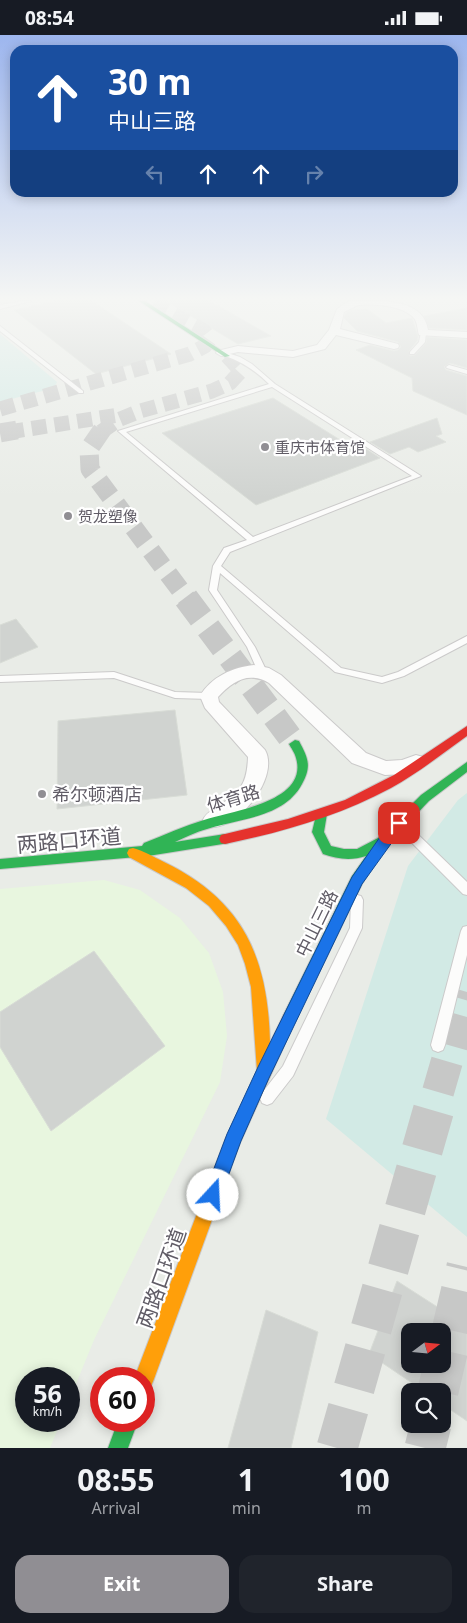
<!DOCTYPE html>
<html lang="en">
<head>
<meta charset="utf-8">
<style>
	body { margin:0; font-family:"Noto Sans","Noto Sans SC",sans-serif; background:#20242c; color:#f1f3f6; height:100vh; display:flex; flex-direction:column; font-size:19px; white-space:nowrap }
	* { box-sizing:border-box; margin:0 }
	p { font-size:16px; color:#9ea1a6 }
	.icon { flex:none; width:28px; height:28px; fill:none; stroke:currentColor; stroke-width:2; stroke-linecap:round; stroke-linejoin:round }
	.map { position:relative; height:1413px; overflow:hidden }
	.sheet { display:flex; flex-direction:column; background:#171b24; flex:1 }
	.sheet>* { flex:none }
	.hud { position:absolute; left:10px; top:10px; width:448px; height:152px; border-radius:15px; box-shadow:0 2px 12px #0003; background:#1a4fa0; color:#fff; overflow:hidden }
	.needle { width:32px; rotate:74deg }
	.fabs { position:absolute; left:401px; top:1288px; display:grid; gap:10px }
	.fabs a { display:grid; place-items:center; width:50px; height:50px; border-radius:10px; background:#171b24; box-shadow:0 2px 12px #0003; font-size:25px }
	.speed { position:absolute; left:15px; top:1332px; display:flex; gap:10px; font-size:25px; font-weight:700; text-align:center }
	.speed>* { display:grid; place-content:center; width:65px; height:65px; border-radius:50%; background:#171b24; box-shadow:0 2px 12px #0003; line-height:1 }
	.speed small { font-size:12px; font-weight:400 }
	.speed .limit { border:8px solid #d22; background:#fff; color:#111 }
	.pin { position:absolute; display:grid; place-items:center; width:42px; height:42px; color:#fff; margin:-21px; border-radius:10px; box-shadow:0 2px 8px #0006 }
	.me { position:absolute; width:55px; margin:-28px; rotate:20deg; stroke-linejoin:round; filter:drop-shadow(0 0 4px #0008) }
	.turn { display:flex; align-items:center; gap:18px; height:105px; padding:0 15px; font-size:22px }
	.turn .icon { width:65px; height:65px; stroke-width:2.5 }
	.turn b { display:block; font-size:35px; line-height:42px }
	.lanes { display:flex; align-items:center; height:48px; padding:0 15px; background:#0003; justify-content:center; gap:25px; direction:ltr }
	.lanes .off { opacity:.35 }
	.eta { display:flex; justify-content:space-evenly; align-items:center; height:85px; text-align:center }
	.eta b { font-size:30px; font-weight:700; line-height:35px }
	.cta { display:flex; gap:10px; margin-top:auto; padding:10px 15px }
	.cta a { flex:1; height:58px; border-radius:15px; background:#908e93; color:#fff; font-size:20px; font-weight:700; line-height:58px; text-align:center }
	.cta a+a { background:#20242c; color:#f1f3f6 }
	.status { display:flex; justify-content:space-between; align-items:center; height:35px; padding:0 25px; background:#171b24; direction:ltr }
	.status svg { height:14px; fill:currentColor }
	.map>svg:first-child { display:block }
	.commercial { fill:#e8f6df }
	.green { fill:#d2eae5 }
	.building { fill:#d0d3d0; stroke:#d8dcd6; fill-rule:evenodd }
	.lines { fill:none; stroke-linecap:round; stroke-linejoin:round }
	.secondary-tunnel-far4 { stroke:#c7c8c7; stroke-width:15; stroke-dasharray:15 8; stroke-linecap:butt }
	.secondary-tunnel-far3 { stroke:#c7c8c7; stroke-width:19; stroke-dasharray:19 10; stroke-linecap:butt }
	.secondary-tunnel-far2 { stroke:#c7c8c7; stroke-width:25; stroke-dasharray:25 12; stroke-linecap:butt }
	.secondary-tunnel-far1 { stroke:#c7c8c7; stroke-width:32; stroke-dasharray:32 16; stroke-linecap:butt }
	.secondary-tunnel { stroke:#c7c8c7; stroke-width:41; stroke-dasharray:41 21; stroke-linecap:butt }
	.lane-casing { stroke:#cbcaca; stroke-width:2 }
	.street-casing { stroke:#cbcaca; stroke-width:2 }
	.fast-casing { stroke:#c9c9ca; stroke-width:2 }
	.slow-casing { stroke:#c9c9ca; stroke-width:2 }
	.jam-casing { stroke:#c9c9ca; stroke-width:2 }
	.lane { fill:#fcfcfb; fill-rule:evenodd }
	.street { fill:#fcfcfb; fill-rule:evenodd }
	.fast { fill:#30b455; fill-rule:evenodd }
	.slow { fill:#ff9f0a; fill-rule:evenodd }
	.jam { fill:#e5322d; fill-rule:evenodd }
	.route { fill:#1a73e8; stroke:#114b97 }
	.poi-dot { fill:#908e93; stroke:#fff; stroke-width:2 }
	.labels { text-anchor:middle; dominant-baseline:central; stroke-width:4.5; stroke-linejoin:round; paint-order:stroke }
	.far-poi-label { font-size:15px; fill:#605c66; stroke:#fff; text-anchor:start }
	.poi-label { font-size:18px; fill:#605c66; stroke:#fff; text-anchor:start }
	.street-label { font-size:18px; fill:#605c66; stroke:#fff }
	.near-street-label { font-size:21px; fill:#605c66; stroke:#fff }
</style>
</head>
<body>
<div class="status"><b>08:54</b><svg viewBox="0 0 49 12"><path d="M0 12V9h3v3zM5 12V6h3v6zM10 12V3h3v9zM15 12V0h3v12zM26 1h20v11H26zM47 4h2v5h-2z"/></svg></div>
<div class="map">
<svg width="467" height="1413" viewBox="0 0 467 1413">
	<rect width="100%" height="100%" fill="#e9ece7"/>
	<path class="commercial" d="M104,845l36,10 40,28 29,35 14,39 4,44 -7,46 -126,258 -25,61v-22h-43v42h35l-11,27h-50v-559z"/>
	<path class="green" d="M0,299l57,48 -3,6 -54,14z
		M467,758v444l-141,-118 82,-253 50,-66z"/>
	<path class="building" d="M55,266h37l79,53 -75,20 -82,-64z
		M166,266h44l61,35 -33,8z
		M467,273v22l-38,-2 -5,-12z
		M367,274l19,14 26,-5 6,19 -1,4 -8,10 1,5 5,-1 11,-12 1,-6 40,3v28l-17,-5 -6,4 2,3 21,6v39l-54,-24 -1,-13 -56,-28 14,-5 24,6 4,-1 3,-3 -3,-5 -41,-11 -13,-13 2,-5 5,-3z
		M273,363l80,50 7,-3 20,13 -124,47 -94,-72z
		M437,383l5,16 -6,2 10,6 -28,10 -9,-5 -19,7 -20,-12z
		M16,584l22,28 -38,16v-38z
		M175,675l12,85 -130,14 1,-88z
		M94,916l71,95 -114,85 -51,-84v-35z
		M397,1246l70,45v95l-25,-17v-13h-18l-55,-37zM410,1296h32v33h-32z
		M266,1275l52,22 -27,116h-63z"/>
	<g class="lines">
		<path class="secondary-tunnel-far4" d="M0,374l190,-55 15,-8 5,-7 -6,-8 -54,-30
			M9,397l110,-17
			M101,397l17,-12 22,-9 72,-20 18,-8 11,-12 -14,-15"/>
		<path class="secondary-tunnel-far3" d="M102,395l-13,19 1,20 97,130
			M0,398l17,-3"/>
		<path class="secondary-tunnel-far2" d="M186,563l109,146"/>
		<path class="secondary-tunnel-far1" d="M438,1057l29,-100"/>
		<path class="secondary-tunnel" d="M438,1356l29,-124
			M337,1413l102,-357
			M425,1413l6,-24"/>
		<defs>
			<path id="lane" d="M23,266h8l-31,8v-4z
				M0,291l83,65v2h-4l-79,-62z
				M421,297l5,1 -1,9 -11,12h-4v-2l9,-10z
				M221,316l19,6 12,7 23,20 146,92 -191,76 -9,14 120,102 41,9 16,-5 69,-36v7l-63,33 -22,7 -47,-11 -115,-99 -3,17 38,57 12,25 -5,3 -3,-1 -12,-27 -38,-57 4,-24 11,-18 23,-8 -129,-109 151,-47c-15,-15 -30,-24 -50,-30l-1,-1zM272,352l140,89 -159,61 -127,-105z
				M449,330l18,5v4l-20,-6 -1,-1z
				M114,637l61,20 34,1 5,3 -5,3 -34,-1 -61,-20 -114,4v-6z
				M400,785l4,1 63,61v13l-4,-1 -67,-67 -1,-3 1,-3z
				M357,860l4,1 2,4 -1,28 -69,148 -21,27 -5,2 -5,-2 -2,-5 2,-5 21,-27 67,-138 1,-28 2,-4z
				M467,891v29l-22,90 -2,5 -5,2 -5,-2 -2,-5 30,-114 2,-4z"/>
			<path id="street" d="M349,266c26,0 74,-5 79,29l39,2v6l-48,-3c-2,-6 -1,-13 -6,-18 -12,-12 -39,-13 -54,-12 -5,1 -10,5 -15,7l-4,17 58,15 1,2 -1,2 -4,1 -58,-14 -11,14 -32,8 -55,-5 -17,4 -5,-3 1,-2 21,-5 55,5 24,-6 12,-15 8,-21z
				M254,630l15,3 12,7 85,78 20,8 16,-1 14,-5 7,2 3,5 -3,5 -19,7 -19,1 -33,-12 -83,-80c-21,-12 -36,-2 -51,14l1,5 46,48c16,29 -32,85 -59,76l-3,-6c3,-7 8,-9 14,-13 23,-15 30,-22 31,-50l-43,-49 -5,-12c11,-19 33,-29 54,-31z"/>
			<path id="fast" d="M139,266h6l85,55 -5,1z
				M295,705l4,1c9,17 13,25 3,43 -18,34 -62,34 -95,45 -11,3 -21,8 -32,13l50,-8 4,1 2,4 -2,4 -81,13 -148,13v-10l142,-13 2,-3c20,-8 40,-17 60,-23 27,-9 105,-18 92,-62 -1,-5 -5,-10 -7,-14z
				M467,727v10l-38,29 -42,44 -25,39 -68,140 -5,2 -5,-2 -2,-5 2,-5 68,-138 14,-20c-15,5 -29,3 -43,-2l-11,-22 5,-21 4,-2 4,2 2,3 -3,18 7,14 13,3h13l21,-11 43,-43z
				M118,1386h20l-10,27h-20z"/>
			<path id="slow" d="M133,813c11,3 21,9 31,14 80,39 104,96 106,181l14,-29 5,-2 5,2 2,5 -56,124 -86,236 -3,7 -7,3v-10h-10l91,-239 32,-69 -6,-84 -6,-23 -7,-19 -12,-19 -17,-20 -23,-18 -57,-31 -2,-4 2,-4z"/>
			<path id="jam" d="M467,691v10c-25,18 -49,37 -76,52 -52,28 -108,44 -166,56l-4,-1 -2,-4 2,-4 4,-1 63,-15 57,-19 49,-25z"/>
		</defs>
		<use href="#lane" class="lane-casing"/>
		<use href="#street" class="street-casing"/>
		<use href="#fast" class="fast-casing"/>
		<use href="#slow" class="slow-casing"/>
		<use href="#jam" class="jam-casing"/>
		<use href="#lane" class="lane"/>
		<use href="#street" class="street"/>
		<use href="#fast" class="fast"/>
		<use href="#slow" class="slow"/>
		<use href="#jam" class="jam"/>
	</g>
	<linearGradient id="sky" x2="0" y2="1"><stop stop-color="#9db6ee"/><stop offset="0.57" stop-color="#f5f6f4"/><stop offset="1" stop-color="#f5f6f4" stop-opacity="0"/></linearGradient>
	<rect width="467" height="463" fill="url(#sky)"/>
	<path class="route" d="M399,783l5,2 2,3 -44,61 -93,194 -28,63 -22,60 -6,2 -6,-2 -3,-6 23,-61 31,-67 94,-190 28,-40 15,-17z"/>
	<g class="poi-dot">
		<circle cx="265" cy="412" r="5"/>
		<circle cx="68" cy="481" r="5"/>
		<circle cx="42" cy="759" r="5"/>
	</g>
	<g class="labels">
		<g class="far-poi-label">
			<text x="275" y="412">重庆市体育馆</text>
			<text x="78" y="481">贺龙塑像</text>
		</g>
		<g class="poi-label">
			<text x="52" y="759">希尔顿酒店</text>
		</g>
		<g class="street-label">
			<text transform="translate(233 763) rotate(-17)">体育路</text>
			<text transform="translate(316 888) rotate(-64)">中山三路</text>
		</g>
		<g class="near-street-label">
			<text transform="translate(69 805) rotate(-5)">两路口环道</text>
			<text transform="translate(161 1243) rotate(-70)">两路口环道</text>
		</g>
	</g>
</svg>
<div class="fabs">
<a><svg class="needle" viewBox="-14 -14 28 28"><path d="M0-13l5 13h-10z" fill="#e53935"/><path d="M0 13l5-13h-10z" fill="#9ea1a6"/></svg></a>
<a><svg class="icon" aria-label="search" viewBox="0 0 24 24"><circle cx="10" cy="10" r="6"/><path d="M15 15l6 6"/></svg></a>
</div>
<div class="speed"><div>56<small>km/h</small></div><div class="limit">60</div></div>
<div class="pin" style="left:399px;top:788px;background:#d93025"><svg class="icon" aria-label="arrive" viewBox="0 0 24 24"><path d="M6 21V4h12l-3 4 3 4H6"/></svg></div>
<svg class="me" style="left:213px;top:1160px" viewBox="-20 -20 40 40"><circle r="19" fill="#fff"/><path d="M0-13L10 11 0 6-10 11z" fill="#1a73e8"/></svg>
<div class="hud">
<div class="turn"><svg class="icon" aria-label="ahead" viewBox="0 0 24 24"><path d="M12 20V5M6 11l6-6 6 6"/></svg><div><b>30 m</b>中山三路</div></div>
<div class="lanes"><svg class="icon off" aria-label="left" viewBox="0 0 24 24"><path d="M17 20v-9H6M10 6l-5 5 5 5"/></svg><svg class="icon" aria-label="ahead" viewBox="0 0 24 24"><path d="M12 20V5M6 11l6-6 6 6"/></svg><svg class="icon" aria-label="ahead" viewBox="0 0 24 24"><path d="M12 20V5M6 11l6-6 6 6"/></svg><svg class="icon off" aria-label="right" viewBox="0 0 24 24"><path d="M7 20v-9h11M14 6l5 5-5 5"/></svg></div>
</div>
</div>
<section class="sheet">
<div class="eta">
<div><b>08:55</b><p>Arrival</p></div>
<div><b>1</b><p>min</p></div>
<div><b>100</b><p>m</p></div>
</div>
<div class="cta"><a>Exit</a><a>Share</a></div>
</section>
</body>
</html>
